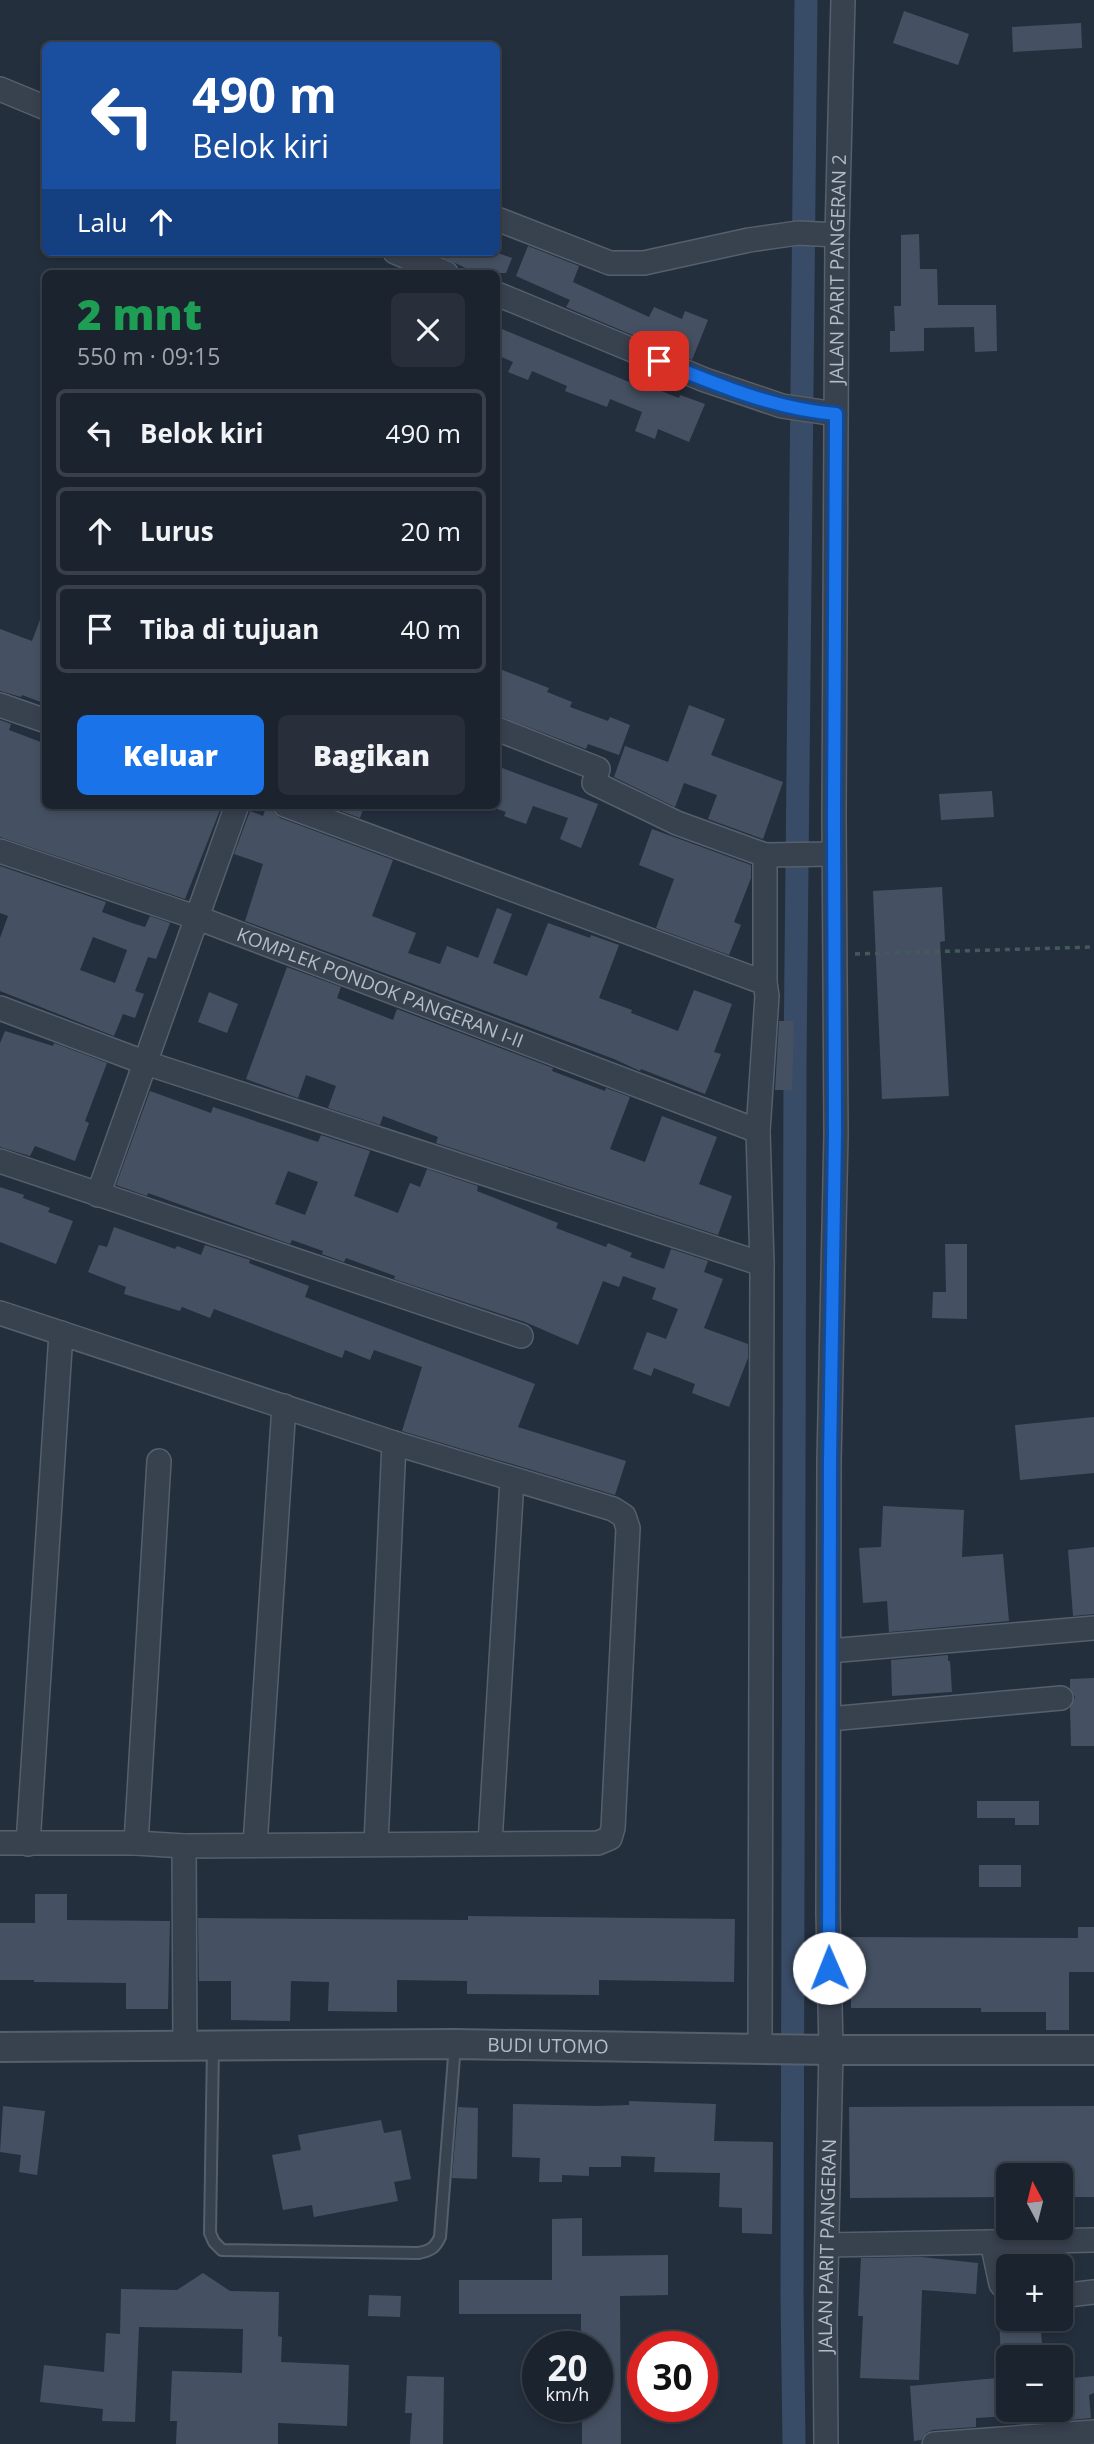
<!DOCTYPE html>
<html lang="id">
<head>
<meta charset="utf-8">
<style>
	body { margin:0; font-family:"Open Sans",sans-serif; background:#282f3a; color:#f1f3f6; height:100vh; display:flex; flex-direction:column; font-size:26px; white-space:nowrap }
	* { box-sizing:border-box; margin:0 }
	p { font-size:23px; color:#a0a4aa }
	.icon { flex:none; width:38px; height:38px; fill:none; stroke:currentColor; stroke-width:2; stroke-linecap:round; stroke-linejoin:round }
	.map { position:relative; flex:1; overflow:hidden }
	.side { position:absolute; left:42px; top:270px; width:458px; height:539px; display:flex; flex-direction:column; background:#1b232e; border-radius:10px; box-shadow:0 4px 10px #0003,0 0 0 2px #39404a }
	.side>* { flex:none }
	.top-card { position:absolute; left:42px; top:42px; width:458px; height:214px; border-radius:10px; box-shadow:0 4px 10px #0003,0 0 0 2px #39404a; background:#1a4fa0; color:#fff; overflow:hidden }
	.needle { width:46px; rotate:353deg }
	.tools { position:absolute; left:996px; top:2163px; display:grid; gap:14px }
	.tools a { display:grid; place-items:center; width:77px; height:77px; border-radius:10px; background:#1b232e; box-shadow:0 4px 10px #0003,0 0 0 2px #39404a; font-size:35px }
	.speed { position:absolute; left:522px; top:2331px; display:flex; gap:14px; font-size:35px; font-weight:700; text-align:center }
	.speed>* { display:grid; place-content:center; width:91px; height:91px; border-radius:50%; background:#1b232e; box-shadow:0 4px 10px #0003,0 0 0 2px #39404a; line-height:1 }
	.speed small { font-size:18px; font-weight:400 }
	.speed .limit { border:10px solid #d22; background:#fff; color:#111 }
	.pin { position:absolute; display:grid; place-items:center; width:60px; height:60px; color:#fff; margin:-30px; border-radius:14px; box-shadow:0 4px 10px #0006 }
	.me { position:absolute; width:77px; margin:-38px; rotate:359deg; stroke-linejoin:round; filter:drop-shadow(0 0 5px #0008) }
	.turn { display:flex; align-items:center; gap:24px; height:147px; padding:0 35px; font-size:32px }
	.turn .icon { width:91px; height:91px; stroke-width:2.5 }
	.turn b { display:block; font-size:49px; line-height:60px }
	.then { display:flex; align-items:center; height:66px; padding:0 35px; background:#0003; gap:14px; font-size:26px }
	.round { display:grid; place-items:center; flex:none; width:74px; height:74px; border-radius:10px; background:#282f3a }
	.headline { display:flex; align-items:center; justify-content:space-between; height:119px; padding:0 35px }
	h1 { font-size:42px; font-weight:800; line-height:52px; color:#1e9e55 }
	.cta { display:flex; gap:14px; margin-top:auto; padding:14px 35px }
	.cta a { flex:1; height:80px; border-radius:10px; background:#1a73e8; color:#fff; font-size:28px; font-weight:800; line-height:80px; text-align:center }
	.cta a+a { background:#282f3a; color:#f1f3f6 }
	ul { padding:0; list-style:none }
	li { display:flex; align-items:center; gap:21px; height:88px; margin:0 14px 10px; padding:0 21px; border:4px solid #39404a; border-radius:10px }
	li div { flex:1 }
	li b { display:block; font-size:26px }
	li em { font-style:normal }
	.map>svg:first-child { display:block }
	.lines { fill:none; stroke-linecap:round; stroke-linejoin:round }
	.canal { stroke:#394c67; stroke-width:23 }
	.building { fill:#455162; fill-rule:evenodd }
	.service-casing { stroke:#565f6c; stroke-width:14 }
	.minor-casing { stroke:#565f6c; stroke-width:26 }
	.tertiary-casing { stroke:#565f6c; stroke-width:32 }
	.path { stroke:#44595c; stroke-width:3.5; stroke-dasharray:5 5; stroke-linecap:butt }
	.service { stroke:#38414e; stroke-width:10 }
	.minor { stroke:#38414e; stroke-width:23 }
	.tertiary { stroke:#38414e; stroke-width:28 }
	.route-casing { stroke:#114b97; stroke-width:18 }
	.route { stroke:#1a73e8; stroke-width:12 }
	.labels { text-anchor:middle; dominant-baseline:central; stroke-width:5; stroke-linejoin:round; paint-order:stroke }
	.street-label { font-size:19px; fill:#b4bcc9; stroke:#1d2633 }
</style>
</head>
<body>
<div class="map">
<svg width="1094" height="2444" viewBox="0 0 1094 2444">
	<rect width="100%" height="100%" fill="#242f3e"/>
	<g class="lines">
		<path class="canal" d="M794,2444l-2,-149 3,-1234 11,-1061"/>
	</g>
	<path class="building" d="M904,11l65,23 -11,31 -65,-22z
		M1081,23l1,25 -69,4 -1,-25z
		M919,234l1,35h17l1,36h58l1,46 -22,1 -1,-25 -50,1v23l-34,1v-21h5l-1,-25h7v-71z
		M528,246l51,20 -6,16 76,35 5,-10 28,12 3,-8 23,9 -16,40 -126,-53 4,-7 -54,-24z
		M432,252h63l17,6 -6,15h-30z
		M497,327l132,55 2,-3 48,19 1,-3 25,9 -16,38 -31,-13 -3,10 -20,-8 7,-19 -32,-13 -3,8 -42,-16 2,-5 -35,-15 -4,9 -20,-8 5,-10 -16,-7z
		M44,609h2v95l-24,-9 -1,2 -21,-6v-62l32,12z
		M497,668l52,20 -2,4 25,10 -2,5 38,14 2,-4 20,8 -11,30 -31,-11 -2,5 -89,-34z
		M689,705l36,14 -14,36 72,27 -20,57 -55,-20 9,-24 -33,-12 -9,24 -61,-30 11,-31 43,16z
		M0,720l11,4 -2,6 37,14v61h176l-37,94 -185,-62z
		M497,766l101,38 -17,44 -21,-9 8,-21 -35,-12 -7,18 -22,-8 2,-4 -9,-3z
		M992,791l2,26 -53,3 -2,-26z
		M267,805h4l3,8 6,5 113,42 -21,56 44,17 -8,20 32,11 7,-18 31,12 19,-50 15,6 -19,49 34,13 21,-53 42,15 1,-3 28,10 -20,53 33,12 -1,3 47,18 16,-41 38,14 -18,48 7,2 -16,40 -64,-25 -1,2 -26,-12 -369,-138 18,-57 -29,-10 16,-43 13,5z
		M325,805h40l-5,13z
		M652,829l99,36v13l-17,44 7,3 -12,30 -73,-27 18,-49 -35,-14z
		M0,866l106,36 -4,10 30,11 13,4 5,-11 20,7 -14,36 -8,-2 -13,34 9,3 -9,24 -12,-4 -9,22 -114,-45v-53l8,-22 -8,-3zM93,937l34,13 -12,33 -35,-13z
		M942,887l3,54 -5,1 9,154 -67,3 -9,-208z
		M287,967l54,20 -4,11 56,22 4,-11 156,59 -1,3 53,20 1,-3 24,9 -20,52 35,13 17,-46 55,21 -18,47 33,12 -14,39 -282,-92 2,-6 -55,-21 -3,9 -52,-17 8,-22 -30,-11 -8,23 -52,-19z
		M209,992l29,12 -11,29 -29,-11z
		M779,1021h15l-2,69h-17z
		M5,1031l48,15 1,-3 53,20 -22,58 4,2 -14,38 -40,-15 -5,10 -30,-9v-104z
		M150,1091l61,22 2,-6 105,35 3,-7 49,16 -16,45 44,17 12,-30 10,4 7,-18 51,17 -1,5 81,32 -2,5 50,19 2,-4 24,10 -2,4 34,12 7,-20 37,12 -4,11 19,7 -19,49 44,16v14l-19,49 -37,-14 3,-9 -41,-16 -3,8 -18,-7 14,-37 19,7 12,-30 -26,-10 4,-11 -33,-12 -4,11 -16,-6 -25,64 -53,-23 -131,-43 1,-3 -49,-18 -2,4 -22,-8 1,-3 -31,-11 -2,4 -142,-51 -1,3 -31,-11zM288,1171l30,11 -13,33 -30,-11z
		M0,1187l24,8 -1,3 27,10 -2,4 25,9 -17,43 -56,-22z
		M114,1227l61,22 2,-3 24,9 4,-10 45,15 -1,3 60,23 -4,11 230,87 -17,43 108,34 -11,34 -213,-64 20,-64 -48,-17 -4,10 -25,-10 -3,8 -128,-49 -4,9 -28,-11 -2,4 -56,-17 2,-7 -38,-15 11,-27 8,2z
		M945,1244h22v75l-35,-1 1,-26h13z
		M1094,1417v56l-74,7 -5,-55z
		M883,1506l81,4 -2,47 41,-3 6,67 -120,11 -2,-31 -24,2 -4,-55 22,-1z
		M1094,1547v67l-21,2 -5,-66z
		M948,1655v6h2l2,31 -60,4 -1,-36z
		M1094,1678v68h-23l-1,-38 5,-11 -5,-9v-9z
		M977,1801h62v24h-24v-7h-38z
		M979,1865h42v22h-42z
		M35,1894h32v26l103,1 -2,88h-42v-26l-92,-1v-2h-34v-57h35z
		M468,1916l267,3 -1,63 -135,-2v15l-132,-1v-13l-70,-1v32l-69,-1 1,-29 -38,-1 -1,40 -59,-1v-39h-32l-1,-63 270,2z
		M1078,1927h16v45h-25v58h-23v-18h-65v-4h-130v-71l227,1z
		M629,2101l87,3 -2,37 59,1 -1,92 -30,-1v-25l-23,-1 1,-34 -66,-1 1,-15 -34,-1v11h-32v9l-27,-1v7h-23l1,-24 -28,-1 1,-53 85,2 31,-1z
		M3,2106l42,5 -8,64 -18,-3 2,-17 -21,-3z
		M1094,2106v91h-34v-22h-52v22l-158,1 -1,-91z
		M458,2107l20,1 -1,71 -25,-1z
		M381,2120l3,13 17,-3 10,49 -17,3 4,19 -84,16 -2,-12 -29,5 -11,-55 29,-5 -3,-15z
		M582,2218v38l86,-1v40l-48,1 1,148h-39v-38h15v-59h-16v-33h-122v-34h93v-61z
		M921,2257l57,6 -2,31 -54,-4 -3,90 -59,-2 3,-62h-5l3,-58z
		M203,2273l27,18 49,1 -1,44 4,1 -1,25 68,3 -2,61 -69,-3v21h-102l1,-23h-7l2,-50 70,2 1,-44 -104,-2 -4,95 -33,-1 1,-12 -63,-7 4,-37 60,7 2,-39 14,1 1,-45 56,1z
		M369,2295l32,1 -1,21 -32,-1z
		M999,2319h41l3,38h-42z
		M407,2376l37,1 -1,67h-33l2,-31h-7z
		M1094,2376v17l-5,2 2,23 -20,2 -2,-23h-9v-18z
		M1008,2377v39l-32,2v9l-44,3 -6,3 -5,7 -7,1 -4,-55z"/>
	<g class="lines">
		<defs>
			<path id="service" d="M213,2046l-3,187 4,9 8,8 196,3c12,-2 17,-5 22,-16l15,-193"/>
			<g id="minor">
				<path d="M0,89l46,19"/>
				<path d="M497,219l113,44h34l105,-23 49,-7 39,2"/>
				<path d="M395,252l51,21"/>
				<path d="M497,294l208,86 77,26 54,8"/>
				<path d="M0,705l46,16"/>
				<path d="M497,729l101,40 -4,14 83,40 88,32v128"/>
				<path d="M285,805l480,178 2,13 -9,135 4,133 -2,784"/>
				<path id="s1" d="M0,851l198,67 560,213"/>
				<path d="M765,855l69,-1"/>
				<path d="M0,1008l146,55 616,201"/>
				<path d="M0,1161l521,175"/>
				<path d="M98,1195l139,-390"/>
				<path d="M0,1313l394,130 219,66 11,7 4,12 -15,300 -3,10 -12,5 -414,3"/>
				<path d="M829,1651l265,-23"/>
				<path d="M829,1719l232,-21"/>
				<path d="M0,1843h136l48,3 1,200"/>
				<path d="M136,1843l23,-382"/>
				<path d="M490,1843l22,-363"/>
				<path d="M28,1844l33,-511"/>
				<path d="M376,1844l18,-401"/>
				<path d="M255,1845l29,-439"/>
				<path d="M992,2242l9,42 7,8"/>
				<path d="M827,2245l267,-5"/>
				<path d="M1060,2296l34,-4"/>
				<path id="s2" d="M826,2444l-1,-124 6,-270 -3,-137 1,-452 7,-327 -2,-318 3,-581 6,-235"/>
				<path d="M934,2444l160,-12"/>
			</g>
			<g id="tertiary">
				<path id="s3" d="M0,2047l455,-3 376,6h263"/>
			</g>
		</defs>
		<use href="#service" class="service-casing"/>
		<use href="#minor" class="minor-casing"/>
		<use href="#tertiary" class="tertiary-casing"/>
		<path class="path" d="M855,954l239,-7"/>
		<use href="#service" class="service"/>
		<use href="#minor" class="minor"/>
		<use href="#tertiary" class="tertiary"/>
	</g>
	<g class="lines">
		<defs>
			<path id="route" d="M659,361c56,23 115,48 177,53l-2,402 1,318 -5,327 -1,507"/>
		</defs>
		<use href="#route" class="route-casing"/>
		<use href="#route" class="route"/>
	</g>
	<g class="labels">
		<g class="street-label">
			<text stroke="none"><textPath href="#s2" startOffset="2175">JALAN PARIT PANGERAN 2</textPath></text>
			<text stroke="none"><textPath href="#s1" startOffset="404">KOMPLEK PONDOK PANGERAN I-II</textPath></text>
			<text stroke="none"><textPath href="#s3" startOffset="548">BUDI UTOMO</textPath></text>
			<text stroke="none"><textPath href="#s2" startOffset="198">JALAN PARIT PANGERAN</textPath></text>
		</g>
	</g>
</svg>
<div class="tools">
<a><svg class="needle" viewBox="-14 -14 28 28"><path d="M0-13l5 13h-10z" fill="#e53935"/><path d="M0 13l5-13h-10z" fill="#a0a4aa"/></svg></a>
<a>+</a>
<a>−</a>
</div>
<div class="speed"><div>20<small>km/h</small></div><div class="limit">30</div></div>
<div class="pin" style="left:659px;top:361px;background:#d93025"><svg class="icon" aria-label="arrive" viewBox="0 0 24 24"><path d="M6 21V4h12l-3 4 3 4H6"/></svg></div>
<svg class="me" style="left:829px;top:1968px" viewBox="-20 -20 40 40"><circle r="19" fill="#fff"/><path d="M0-13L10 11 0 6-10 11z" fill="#1a73e8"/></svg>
<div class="top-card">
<div class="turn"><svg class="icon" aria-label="left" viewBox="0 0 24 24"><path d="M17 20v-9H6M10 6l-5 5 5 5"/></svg><div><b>490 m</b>Belok kiri</div></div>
<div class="then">Lalu<svg class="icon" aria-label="ahead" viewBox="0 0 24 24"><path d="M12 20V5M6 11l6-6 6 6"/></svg></div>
</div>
<section class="side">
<div class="headline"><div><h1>2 mnt</h1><p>550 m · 09:15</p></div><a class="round"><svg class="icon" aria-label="close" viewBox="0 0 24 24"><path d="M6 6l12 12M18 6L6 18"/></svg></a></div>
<ul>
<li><svg class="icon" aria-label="left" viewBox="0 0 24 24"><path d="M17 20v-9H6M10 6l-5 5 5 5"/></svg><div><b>Belok kiri</b></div><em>490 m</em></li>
<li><svg class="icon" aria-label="ahead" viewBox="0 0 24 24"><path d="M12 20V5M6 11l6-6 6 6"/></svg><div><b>Lurus</b></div><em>20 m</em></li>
<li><svg class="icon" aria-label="arrive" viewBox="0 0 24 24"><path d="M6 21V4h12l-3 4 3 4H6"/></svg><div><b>Tiba di tujuan</b></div><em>40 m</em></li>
</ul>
<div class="cta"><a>Keluar</a><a>Bagikan</a></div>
</section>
</div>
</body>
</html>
